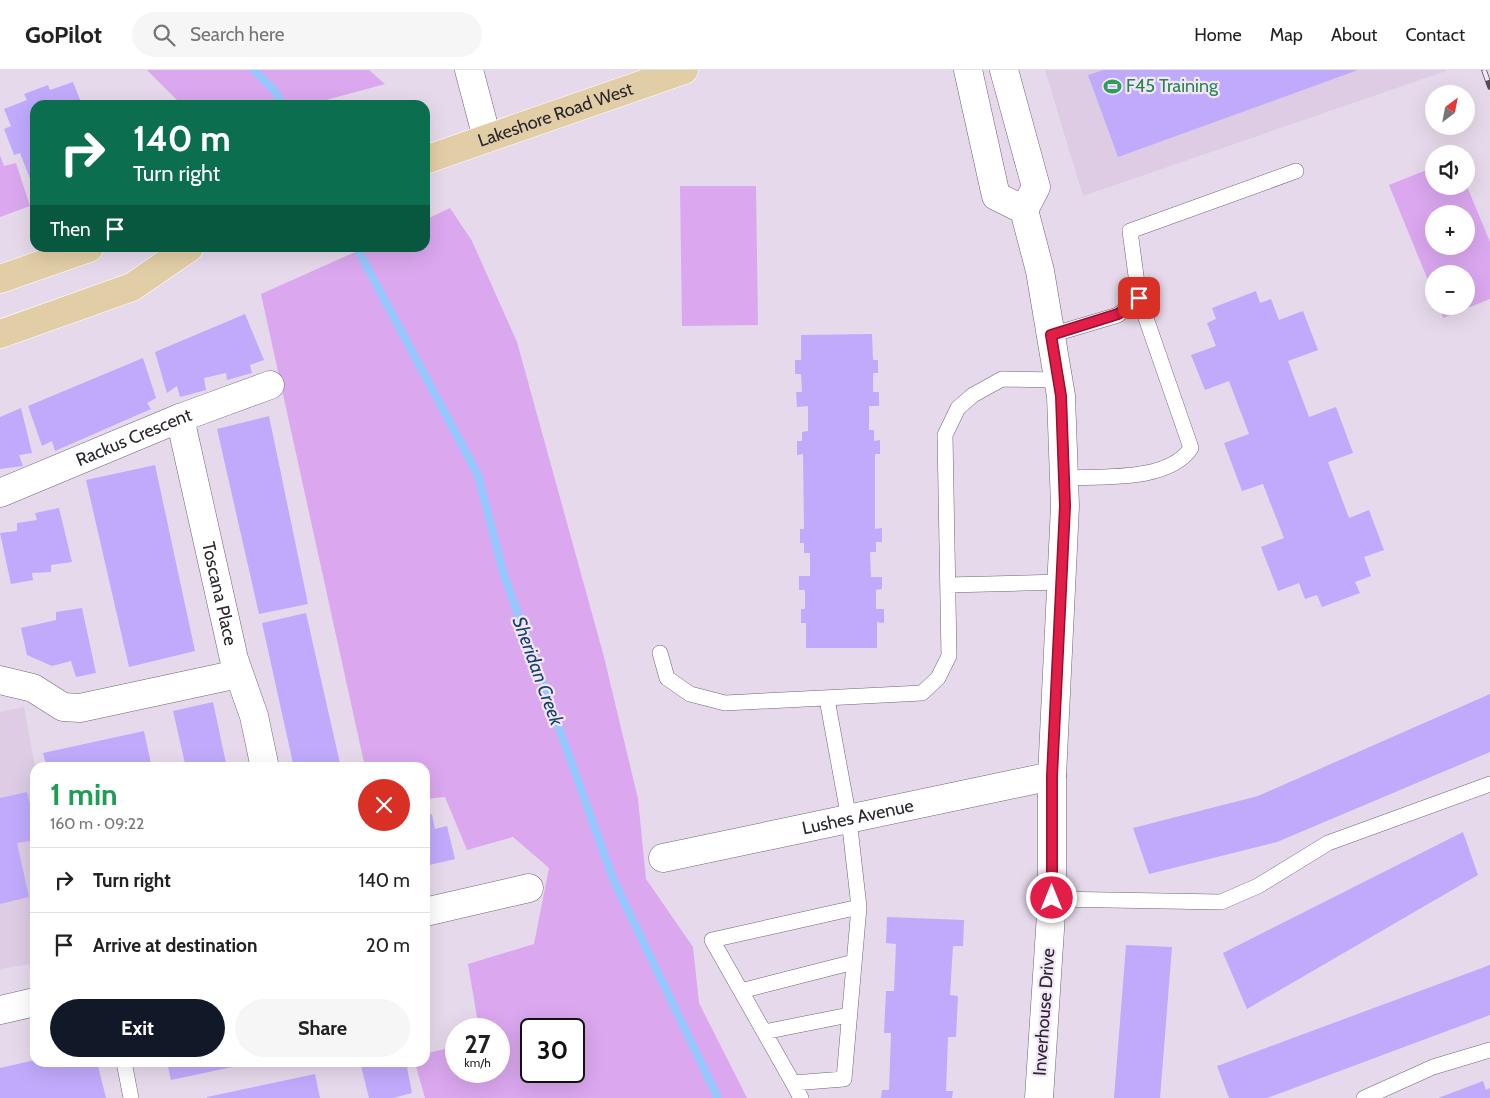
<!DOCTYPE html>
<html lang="en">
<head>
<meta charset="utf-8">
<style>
	body { margin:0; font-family:Cabin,sans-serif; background:#f6f6f6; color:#222; height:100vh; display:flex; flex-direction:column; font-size:19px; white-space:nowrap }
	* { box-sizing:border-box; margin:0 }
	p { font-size:16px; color:#767676 }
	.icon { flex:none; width:28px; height:28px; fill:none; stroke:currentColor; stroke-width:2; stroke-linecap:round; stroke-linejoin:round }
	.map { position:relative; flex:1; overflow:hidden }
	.details { position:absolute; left:30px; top:692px; width:400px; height:305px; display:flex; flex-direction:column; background:#fff; border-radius:15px; box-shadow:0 5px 20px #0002 }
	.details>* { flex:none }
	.banner { position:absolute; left:30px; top:30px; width:400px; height:152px; border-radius:15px; box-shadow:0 5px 20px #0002; background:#0b6e4f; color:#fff; overflow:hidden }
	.needle { width:32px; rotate:32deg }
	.fabs { position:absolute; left:1425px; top:15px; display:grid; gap:10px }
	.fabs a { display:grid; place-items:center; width:50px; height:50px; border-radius:50%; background:#fff; box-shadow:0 5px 20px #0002; font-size:25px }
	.speed { position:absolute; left:445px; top:948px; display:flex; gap:10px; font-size:25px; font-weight:700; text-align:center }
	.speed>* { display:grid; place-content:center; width:65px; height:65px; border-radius:50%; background:#fff; box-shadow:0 5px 20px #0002; line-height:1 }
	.speed small { font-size:12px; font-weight:400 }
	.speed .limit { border:2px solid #111; border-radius:8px; background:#fff; color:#111 }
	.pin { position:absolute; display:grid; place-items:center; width:42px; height:42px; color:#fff; margin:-21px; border-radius:10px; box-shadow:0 2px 8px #0006 }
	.me { position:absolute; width:55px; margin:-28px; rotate:0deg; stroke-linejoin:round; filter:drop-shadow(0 0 4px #0008) }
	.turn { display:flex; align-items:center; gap:18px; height:105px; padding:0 20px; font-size:22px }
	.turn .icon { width:65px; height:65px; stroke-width:2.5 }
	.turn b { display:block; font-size:35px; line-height:42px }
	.then { display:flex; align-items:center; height:48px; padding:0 20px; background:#0003; gap:10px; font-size:19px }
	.round { display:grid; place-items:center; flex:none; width:52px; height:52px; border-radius:26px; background:#f6f6f6 }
	.headline { display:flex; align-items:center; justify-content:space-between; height:85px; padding:0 20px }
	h1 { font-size:30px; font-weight:700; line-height:38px; color:#1e9e55 }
	.action { display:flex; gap:10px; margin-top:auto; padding:10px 20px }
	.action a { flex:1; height:58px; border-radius:30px; background:#111827; color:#fff; font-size:20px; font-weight:700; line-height:58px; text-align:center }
	.action a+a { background:#f6f6f6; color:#222 }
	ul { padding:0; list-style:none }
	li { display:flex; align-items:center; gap:15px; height:65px; padding:0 20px; border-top:1px solid #e0e0e0 }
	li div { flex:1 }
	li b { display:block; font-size:19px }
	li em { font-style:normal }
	header { display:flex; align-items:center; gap:30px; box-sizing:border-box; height:70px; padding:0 25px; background:#fff; border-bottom:1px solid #e0e0e0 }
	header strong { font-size:24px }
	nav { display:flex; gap:28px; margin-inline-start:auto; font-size:18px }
	.search { width:350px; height:45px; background:#f6f6f6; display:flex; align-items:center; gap:12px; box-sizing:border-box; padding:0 18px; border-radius:28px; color:#767676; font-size:19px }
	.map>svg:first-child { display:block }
	.built { fill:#ddcce4 }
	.green { fill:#dba7ef; fill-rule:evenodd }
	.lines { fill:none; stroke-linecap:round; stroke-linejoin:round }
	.stream { stroke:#95c8fd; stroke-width:8 }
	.building { fill:#c0aafc }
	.lane-casing { stroke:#706575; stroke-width:16 }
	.street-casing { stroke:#706575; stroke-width:29 }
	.primary-casing { stroke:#fff; stroke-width:29 }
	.lane { stroke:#fff; stroke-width:15 }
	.street { stroke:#fff; stroke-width:28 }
	.primary { stroke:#e2cea6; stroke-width:28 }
	.rail-casing { stroke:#524b55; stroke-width:5.5 }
	.rail { stroke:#f3e6f8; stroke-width:4; stroke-dasharray:11; stroke-linecap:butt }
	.route-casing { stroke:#92132f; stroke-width:12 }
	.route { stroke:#e11d48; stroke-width:9 }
	.labels { text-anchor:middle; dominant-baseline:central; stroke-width:4.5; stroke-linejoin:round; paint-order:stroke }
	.leisure-label { font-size:18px; fill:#27864d; stroke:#f3e6f8; text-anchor:start }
	.street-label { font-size:18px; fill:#2b262d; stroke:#f3e6f8 }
	.water-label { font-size:19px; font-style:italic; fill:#13416b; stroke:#f3e6f8 }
</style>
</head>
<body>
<header>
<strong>GoPilot</strong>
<div class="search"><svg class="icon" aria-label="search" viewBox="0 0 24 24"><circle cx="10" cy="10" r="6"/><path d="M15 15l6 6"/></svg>Search here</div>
<nav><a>Home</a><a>Map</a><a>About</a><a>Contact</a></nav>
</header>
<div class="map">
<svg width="1490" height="1028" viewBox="0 0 1490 1028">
	<rect width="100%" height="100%" fill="#e6d9eb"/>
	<path class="built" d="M1045,0h401v1l-363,125z
		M24,637l11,60v196l-35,6v-257z"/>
	<path class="green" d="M147,0h222l16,14 -77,21h-126z
		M0,85l4,11 12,-3 14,43 -30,11z
		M1434,97v19h32v-2l24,58v57l-47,19 -4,-12h27v-32h-32v21l-45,-110zM1434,144h32v32h-32z
		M680,116h76l2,139 -76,1z
		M450,138l22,33 45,101 87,315 34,142 8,80 47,68 6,56 48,95h-322l-10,-35 10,-1v-8l31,-8v25h43v-42h-20l-11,-65 66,-20 15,-76 -36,-31 -46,13 -22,-53 -20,2v-31l-60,-1 -104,-473 103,-46h61v-28zM531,959h43v42h-43z"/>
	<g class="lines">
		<path class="stream" d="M254,0l21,21 7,14
			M357,178l121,227 26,100 110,306 104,217"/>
	</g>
	<path class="building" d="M1103,0h255l-240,87 -30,-82z
		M73,12l9,23h-47v75l-4,1 -11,-28 -6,2 -10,-26 7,-3 -7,-17 23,-9 -3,-6 24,-9 2,5z
		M1256,221l4,12 11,-4 8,21 24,-9 15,39 -30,11 21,56 27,-10 17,46 -25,9 21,56 20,-8 15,40 -20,7 7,19 -16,6 5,11 -38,14 -5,-12 -12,4 -6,-16 -21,8 -17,-44 23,-9 -21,-54 -21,7 -18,-48 25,-9 -20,-53 -24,9 -14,-35 25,-9 -9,-23 9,-4 -4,-11z
		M245,244l19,46 -14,5 2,8 -25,7 -1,-7 -22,5 2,12 -26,7 -3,-11 -10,7 -12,-41z
		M872,264l1,26h5v13h-5v19h6v14h-10v24h5v11l6,-1v14h-5v75l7,-1v14h-6v10h-6l1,25h11v12l-6,1v19h8v14l-7,-1v26h-71v-25h-5v-14h4v-19h-6v-14h11v-23h-6v-10h-4v-14h4l-1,-75 -6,1v-14h5v-9l6,-1v-25l-11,1 -1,-15h6l-1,-18h-6v-14h6v-25z
		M143,288l13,40 -9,5 4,6 -96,42 -3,-10 -10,5 -14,-40z
		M21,338l11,45 -13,2 4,11 -23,3v-52z
		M269,346l39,188 -49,10 -42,-185z
		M155,395l40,186 -66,16 -43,-187z
		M59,438l13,54 -21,3v7l-19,1 1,7 -22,4 -11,-51 17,-2v-8l20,-3 -2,-7z
		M82,538l14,65 -20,4 -5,-16 -19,5 -25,-11 -6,-27 35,-8v-8z
		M306,543l35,155h-47l-32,-145z
		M1490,624v58l-213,90 -128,32 -16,-46 125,-32z
		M213,632l14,66h-41l-13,-57z
		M144,661l8,37h-105l-4,-15z
		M27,722l8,31v17l-18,3 12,54 -29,7v-106z
		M432,744l3,15 12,-3 8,33 -30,7v-50z
		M1463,762l15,43 -231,134 -24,-56z
		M887,847l77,3 -1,26h-10l-3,49 8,1 -2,41h-8l-2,54h7l-1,7h-71l1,-8h7l2,-57h-7l2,-42h8l2,-47 -10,-1z
		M1126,875l46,2 -12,151h-46z
		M1490,895v50l-223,83h-38l-12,-32z
		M35,990v2h62l9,36h-106v-30z
		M167,992h84v1l-80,17z
		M360,992h46l6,31 -19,5h-24z
		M315,1004l5,24h-113v-1z
		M1483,1011l3,9 4,-2v10h-52z"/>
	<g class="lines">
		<defs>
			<path id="lane" d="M1051,265l67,-20 21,-17
				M1064,408c37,-2 105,4 127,-30l-52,-150 -9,-67 166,-60
				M948,515l113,-3
				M660,583l7,25 23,16 35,9 197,-10 16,-15 11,-22 -4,-221 13,-27 15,-13 29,-16 56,1
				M827,629l22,120 10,88 -15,172 -51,4 -81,-143 147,-33
				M1052,829l169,3 37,-16 70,-43 162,-59
				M741,921l113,-29
				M764,962l85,-17
				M124,992l7,36
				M793,1013l8,15
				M1364,1028l69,-31 57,-17"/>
			<g id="street">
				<path d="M469,0l18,68"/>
				<path d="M968,0l28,126 28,14"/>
				<path d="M1004,0l32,117 -12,23 16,61 21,125 4,110 -13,270v123l-13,199"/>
				<path id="s1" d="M180,348l54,241 20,57 11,52"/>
				<path id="s2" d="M0,423l180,-75 90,-33"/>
				<path d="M0,610l33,8 30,19 17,1 158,-34"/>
				<path id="s3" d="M663,788l389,-82"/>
				<path d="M425,842l104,-24"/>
				<path d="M0,940l35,-8"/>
			</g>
			<g id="primary">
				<path id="s4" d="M425,90l259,-90"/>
				<path d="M0,209l89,-31"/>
				<path d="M0,264l132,-47 57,-39"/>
			</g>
		</defs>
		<use href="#lane" class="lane-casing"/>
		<use href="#street" class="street-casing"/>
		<use href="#primary" class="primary-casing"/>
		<use href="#lane" class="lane"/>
		<use href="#street" class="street"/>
		<use href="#primary" class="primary"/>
		<defs>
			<path id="rail" d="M1484,0l6,17"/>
		</defs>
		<use href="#rail" class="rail-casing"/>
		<use href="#rail" class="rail"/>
	</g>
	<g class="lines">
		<defs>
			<path id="route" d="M1052,828v-122l13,-270 -4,-110 -10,-61 67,-21 21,-16"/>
		</defs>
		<use href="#route" class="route-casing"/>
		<use href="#route" class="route"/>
	</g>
	<defs>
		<symbol id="stadium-bare" viewBox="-9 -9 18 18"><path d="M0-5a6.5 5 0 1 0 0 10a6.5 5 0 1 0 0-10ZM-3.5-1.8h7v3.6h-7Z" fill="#2e9e5b" stroke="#f3e6f8" stroke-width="2.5" paint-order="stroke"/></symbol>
	</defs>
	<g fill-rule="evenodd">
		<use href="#stadium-bare" x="1100" y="4" width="25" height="25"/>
	</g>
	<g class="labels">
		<g class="leisure-label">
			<text x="1126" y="16">F45 Training</text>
		</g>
		<g class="street-label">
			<text stroke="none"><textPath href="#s4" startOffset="138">Lakeshore Road West</textPath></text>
			<text stroke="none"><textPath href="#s2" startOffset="145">Rackus Crescent</textPath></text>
			<text stroke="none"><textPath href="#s1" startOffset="180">Toscana Place</textPath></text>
			<text stroke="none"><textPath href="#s3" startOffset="199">Lushes Avenue</textPath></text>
			<text transform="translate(1044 942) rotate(-86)">Inverhouse Drive</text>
		</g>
		<g class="water-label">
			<text transform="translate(538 601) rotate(70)">Sheridan Creek</text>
		</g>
	</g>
</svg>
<div class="fabs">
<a><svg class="needle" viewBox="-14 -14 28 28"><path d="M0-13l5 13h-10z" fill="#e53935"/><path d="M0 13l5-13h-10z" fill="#767676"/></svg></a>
<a><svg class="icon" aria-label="sound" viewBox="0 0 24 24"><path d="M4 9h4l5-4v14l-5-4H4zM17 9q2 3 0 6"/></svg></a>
<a>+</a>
<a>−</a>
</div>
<div class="speed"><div>27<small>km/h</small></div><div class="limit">30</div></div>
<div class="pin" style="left:1139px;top:228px;background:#d93025"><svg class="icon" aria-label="arrive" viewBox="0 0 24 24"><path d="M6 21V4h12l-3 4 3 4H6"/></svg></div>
<svg class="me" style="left:1052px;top:828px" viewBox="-20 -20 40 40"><circle r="17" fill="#e11d48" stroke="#fff" stroke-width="3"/><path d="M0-11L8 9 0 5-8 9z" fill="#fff"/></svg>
<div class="banner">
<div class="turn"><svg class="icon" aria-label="right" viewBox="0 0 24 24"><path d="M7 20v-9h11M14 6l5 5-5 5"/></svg><div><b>140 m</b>Turn right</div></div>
<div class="then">Then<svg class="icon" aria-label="arrive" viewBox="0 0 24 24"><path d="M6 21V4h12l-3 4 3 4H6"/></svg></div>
</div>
<section class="details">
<div class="headline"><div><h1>1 min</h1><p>160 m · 09:22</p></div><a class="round" style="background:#d93025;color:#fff"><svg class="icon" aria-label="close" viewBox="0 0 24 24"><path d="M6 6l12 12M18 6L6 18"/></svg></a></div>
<ul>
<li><svg class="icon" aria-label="right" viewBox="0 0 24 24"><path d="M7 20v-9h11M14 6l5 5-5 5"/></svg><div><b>Turn right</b></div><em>140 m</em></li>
<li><svg class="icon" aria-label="arrive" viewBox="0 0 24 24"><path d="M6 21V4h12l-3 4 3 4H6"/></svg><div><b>Arrive at destination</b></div><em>20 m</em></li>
</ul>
<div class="action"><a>Exit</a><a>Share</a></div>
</section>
</div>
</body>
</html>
